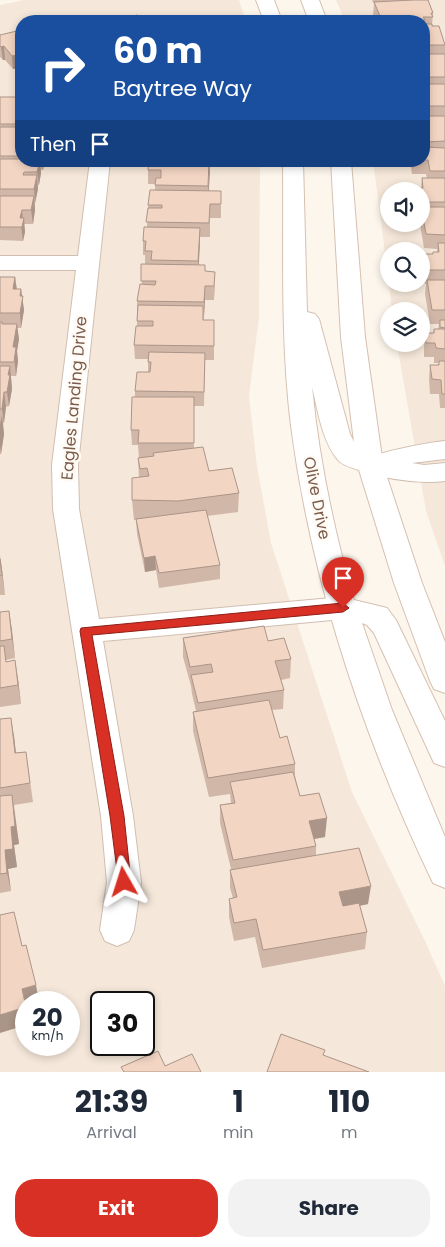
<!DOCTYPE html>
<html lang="en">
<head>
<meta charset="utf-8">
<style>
	body { margin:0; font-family:Poppins,sans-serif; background:#f2f2f3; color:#1f2937; height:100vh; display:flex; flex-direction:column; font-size:19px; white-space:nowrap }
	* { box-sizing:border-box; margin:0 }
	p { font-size:16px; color:#747a83 }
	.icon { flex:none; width:28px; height:28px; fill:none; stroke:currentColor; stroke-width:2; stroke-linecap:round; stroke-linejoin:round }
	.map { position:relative; height:1072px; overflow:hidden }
	.drawer { display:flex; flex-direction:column; background:#fff; flex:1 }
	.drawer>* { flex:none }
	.banner { position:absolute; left:15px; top:15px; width:415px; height:152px; border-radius:20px; box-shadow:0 2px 8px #0003; background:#1a4fa0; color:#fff; overflow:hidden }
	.buttons { position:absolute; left:380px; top:182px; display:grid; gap:10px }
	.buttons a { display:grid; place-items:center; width:50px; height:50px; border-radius:50%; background:#fff; box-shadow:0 2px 8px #0003; font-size:25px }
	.speed { position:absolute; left:15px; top:991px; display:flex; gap:10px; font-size:25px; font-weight:700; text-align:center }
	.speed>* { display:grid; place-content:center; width:65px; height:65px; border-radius:50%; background:#fff; box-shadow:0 2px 8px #0003; line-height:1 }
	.speed small { font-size:12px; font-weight:400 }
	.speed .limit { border:2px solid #111; border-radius:8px; background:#fff; color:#111 }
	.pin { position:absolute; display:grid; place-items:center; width:42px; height:42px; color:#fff; margin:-51px -21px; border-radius:50% 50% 50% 0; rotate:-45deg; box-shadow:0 0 5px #0007 }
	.pin .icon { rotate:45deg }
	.me { position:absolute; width:55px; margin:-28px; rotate:354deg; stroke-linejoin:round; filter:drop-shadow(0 0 4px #0008) }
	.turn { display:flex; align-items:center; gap:18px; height:105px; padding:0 15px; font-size:22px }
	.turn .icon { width:65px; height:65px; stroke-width:2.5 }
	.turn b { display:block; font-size:35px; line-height:42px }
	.then { display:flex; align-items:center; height:48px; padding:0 15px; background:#0003; gap:10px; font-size:19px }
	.eta { display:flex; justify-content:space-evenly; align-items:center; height:85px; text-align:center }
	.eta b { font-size:30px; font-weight:700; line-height:35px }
	.primary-button { display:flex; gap:10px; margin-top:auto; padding:10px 15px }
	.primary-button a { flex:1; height:58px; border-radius:20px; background:#d93025; color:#fff; font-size:20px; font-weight:700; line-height:58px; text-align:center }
	.primary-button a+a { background:#f2f2f3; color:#1f2937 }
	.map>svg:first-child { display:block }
	.residential { fill:#f5e8da; fill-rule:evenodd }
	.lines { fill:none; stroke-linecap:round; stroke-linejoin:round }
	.minor-casing { stroke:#d1beb0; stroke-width:2 }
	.secondary-casing { stroke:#d6c0b0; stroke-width:2 }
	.minor { fill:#fff; fill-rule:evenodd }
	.secondary { fill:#fff; fill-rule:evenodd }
	.wall { fill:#d1b7a8 }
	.shaded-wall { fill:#aa9588 }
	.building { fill:#f3d5c3; stroke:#aa9588 }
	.route { fill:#d93025; stroke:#8d1f18 }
	.labels { text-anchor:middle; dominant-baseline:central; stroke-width:5; stroke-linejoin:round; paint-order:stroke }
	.street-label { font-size:16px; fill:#7a5c4d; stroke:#fffaf3 }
</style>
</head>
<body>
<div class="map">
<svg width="445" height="1072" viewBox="0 0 445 1072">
	<rect width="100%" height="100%" fill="#fdf6ec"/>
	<path class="residential" d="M24,0h215l7,21h-225v140h239l-1,156 -10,79 8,70 14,77 81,249 74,151 19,43v86h-445v-1067zM26,1002h43v43h-43zM101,1002h43v43h-43z
		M336,0h109v566l-19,-55 -29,-167h24v-33h-29l-3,-27h32v-33h-32v32l-16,-122h51v-140h-79zM389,191h32v33h-32z"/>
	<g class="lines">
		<defs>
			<path id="minor" d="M90,161h20l-32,304 1,44 20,110 244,-22 10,3 4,8 -4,8 -10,3 -240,22 30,175 8,66 -7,48 -5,11 -12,5 -12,-5 -5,-11 7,-48 -6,-66 -48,-307 -1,-44 24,-195h-76v-14h78z
				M445,441v18l-33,4 12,2 21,-2v18c-28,3 -58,-2 -84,-10l-4,-6 4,-6c28,-8 55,-15 84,-18z"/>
			<path id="secondary" d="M256,0h18l8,21h-18z
				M301,0h18l8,21h-18z
				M283,161h20l4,151 8,2 4,5 31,115 4,8 -13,-105 -10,-176h20l14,176 18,128 39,118 23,59v51l-11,-4 -4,-8 -36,-98 -35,-113c-7,-2 -17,-5 -21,-10 -16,-19 -20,-49 -26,-73 7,72 22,144 42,213l33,8 9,12 49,101v46l-11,-4 -60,-130 -7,-8 -5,-2 30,87 53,127v51l-12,-5c-69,-144 -121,-298 -142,-457 -11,-88 -7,-177 -8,-265z"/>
		</defs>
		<use href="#minor" class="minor-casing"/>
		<use href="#secondary" class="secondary-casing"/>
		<use href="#minor" class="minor"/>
		<use href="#secondary" class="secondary"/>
	</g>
	<path class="wall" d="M372,0h56l5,13 -1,12 13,18v365h-5l-1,-14h-9l-1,-15 1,-14h8l1,-2h-5v-6h-10v-10l1,-14h8l1,-4h4l1,-5h-9l-5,-30 1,-10h-1l-2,-15 1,-15h9v-2h4v-3l-13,-1 -4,-24h1v-36l1,-10h5l-1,-4h-14l-2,-13h14v-140h-48l-3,-6 1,-11z
		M21,30v38l-8,1 -8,-9h-2l-3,-3v-22z
		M0,97h21v64h24l-2,9h-2v3l-2,12h-1v4l-3,14v7l-2,14h-9l1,8 -2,9 -23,-1z
		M210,161l-1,30 12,14v13h-11v19h-10l-1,28 6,6 10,15 -1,14h-9l-1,16v4h10v40h-9l-1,46h-10v42l15,23 30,22 -1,19 -31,4 13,49v14l-61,9 -3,-18 -11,2 -8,-38 -1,-14h-2l-2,-20 7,-22 -1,-20h1l-1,-13h-6l-1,-15 4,-33v-6l13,-19v-13h-13l-1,-14 3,-19v-25l5,-17 -1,-20h4v-9h-2v-14l4,-14 1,-22 7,-15v-6h-7v-14z
		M0,277h15l2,12h4l3,21 -3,18h-4l2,11 -2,12 1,10 -2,15h-5l1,13 -3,17 -3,1 -2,16h-1l1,11 -3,20h-1z
		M0,556l5,39h-5z
		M9,611l6,47 -9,2v2l12,17 3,25 -21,3v-95z
		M183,638l85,3 23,18 -1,19 -9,2 3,10 -1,19 -11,1 8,28 15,26v12l5,20 25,41 -11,2 2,7v9l52,49 -8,2 7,26 -2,17 -103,19 -7,-31 -21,4 -5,-24v-18l4,-1 -3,-10v-18l1,-1 -11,-46v-18l11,-2 -1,-9 -21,3 -16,-66v-19l3,-1 -4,-17 -1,-8 -8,-29z
		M0,719l14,17 2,17 10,-1 7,50 -19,3 5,39 -5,1 3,22 -9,2 3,22 -11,2z"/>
	<path class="shaded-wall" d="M4,46l1,14h-2l-2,-13z
		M21,54v14l-8,1 -1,-13z
		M40,161l1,12 -2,12 -2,-13z
		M42,161h3l-2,9z
		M210,161v11l-2,27v-13z
		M37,175l1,14 -3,14 -1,-14z
		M34,196l1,14 -2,14 -2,-14z
		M22,210l1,11 1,-3 1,14 -2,9 -3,-23z
		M200,228v14l-2,33v-14z
		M15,277l2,15 -4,-3z
		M205,286v14l-1,16v-14z
		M21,289l3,21 -3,18 -1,-15v-17z
		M17,324l2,15 -2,12 1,10 -2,15 -3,-29z
		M10,366l2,23 -3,17 -2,-14 1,-17z
		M4,392l2,15 -2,16 -2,-14z
		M2,415l2,19 -3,20 -1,-8v-22z
		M0,556l2,13 3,26 -3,-20z
		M155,556l1,14 -11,2 -1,-14z
		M9,611l3,19 3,28 -3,-19z
		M15,660l3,19 3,25 -3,-19z
		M11,718l3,18 4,36 -3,-19z
		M12,795l7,49 -5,1 3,22 -9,2 3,22 -4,-18 -2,-23 6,-23z
		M327,818l-2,19 -17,3 1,-19z
		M371,886l-3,18 -31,6 2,-18z
		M36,985l3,17h-13v4l-4,-17z
		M26,1007v18l-26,8v-18z"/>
	<path class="building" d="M413,0h15l5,13h-2l2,4h-10l2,3 -33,1 -2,-5h-10l-6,-14z
		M137,15l8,6 8,-2 3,2h-44z
		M424,24h8v2h7l6,19h-21z
		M21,30v24l-9,2 -8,-10 -3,1 -1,-1v-11z
		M424,54h21v23h-21z
		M424,84h21v22h-21z
		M0,97h21v27h-21z
		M424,116h21v25l-21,1v-13l5,-1h-5z
		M0,127h21v29h-21z
		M424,147l21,1v23h-15l-2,-11h-4z
		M0,159h21v2h19l-3,11h-13l-1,3h14l-3,14h-34z
		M149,161h60l-1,25 -53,-1 1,-7h5v-8h-13z
		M422,178h23v24h-24v-11h-14l-1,-1 17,-2z
		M150,190l71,1v13h-11l-1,19 -63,-1 2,-14h14v-3h-14z
		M0,196h34l-3,14h-9l-2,8h4l-2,9h-22z
		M421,207h24v28l-19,-1z
		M144,227l56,1 -2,33 -47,-1 1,-9h-7l1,-10h-3z
		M438,243h7v27h-18l-3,-16h9v-2h6z
		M141,264l64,1v6l10,1 -1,14h-9l-1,16 -67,-1 3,-17 15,1 1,-4h-15z
		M0,277h15l-2,12h8l-1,7h3l-3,17h-20z
		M427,280h18v30h-13z
		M138,305l65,1v14h11v26l-80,-1 2,-19h17v-5h-16z
		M440,320h5v8l-5,-1z
		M0,322h2v2h15l-4,23h3l-2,15h-14z
		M434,329h11v20l-9,-1 -1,-5h-9l-1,-10h9z
		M149,352l56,1 -1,39 -69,-1 2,-19h13l1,-10h-3z
		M439,361h6v33h-3l-1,-14 -9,-1 -2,-14h9z
		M0,366h10l-2,9h2l-3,17h-3l-2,17h-2z
		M132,397h62v46h-56l1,-13h-8z
		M203,447l6,24 23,-3 7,25 -61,8 -46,-1v-22l17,-2 -2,-8 -7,1 -2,-11 16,-2 -1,-3z
		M206,510l14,55 -61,8 -4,-17 -11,2 -8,-39z
		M0,559l2,16 -2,1z
		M9,611l3,28 -12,2v-29z
		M264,626l4,15 16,-3 7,21 -16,2 9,29 -86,13 -7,-28 22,-3 -2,-8 -21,3 -7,-29z
		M0,646h4l2,16 9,-2 3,25 -18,3z
		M269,700l11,38 7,-2 8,28 -87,14 -15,-66z
		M11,718l4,35 11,-1 4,31 -30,5v-69z
		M293,772l7,24 19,-3 8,25 -18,3 7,25 -83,14 -13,-55 15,-2 -5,-21z
		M12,795l3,31 -4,1 2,22 -8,1 2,23 -7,1v-78z
		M359,848l12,38 -32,6 4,14 16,-3 8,29 -104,18 -7,-31 -22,4 -5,-24 8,-2 -7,-27z
		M14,912l8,34 4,-1 10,40 -14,4 4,18 -26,8v-100z
		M281,1034l44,16 -2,5 46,17h-102z
		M158,1051l7,15 27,-12 9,18h-77l-3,-5z"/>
	<path class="route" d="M343,603l6,5 -6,4 -251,23 32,181 7,66 -2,4 -5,2 -5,-2 -9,-70 -30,-185 1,-3z"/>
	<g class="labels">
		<g class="street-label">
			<text transform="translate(74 398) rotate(-85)">Eagles Landing Drive</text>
			<text transform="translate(317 498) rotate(79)">Olive Drive</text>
		</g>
	</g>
</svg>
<div class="buttons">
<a><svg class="icon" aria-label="sound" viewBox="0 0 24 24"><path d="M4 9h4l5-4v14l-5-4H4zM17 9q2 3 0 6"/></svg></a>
<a><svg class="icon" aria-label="search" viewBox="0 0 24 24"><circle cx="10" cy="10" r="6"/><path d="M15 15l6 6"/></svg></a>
<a><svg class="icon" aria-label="layers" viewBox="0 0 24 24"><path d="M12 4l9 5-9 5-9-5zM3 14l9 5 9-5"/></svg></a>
</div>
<div class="speed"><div>20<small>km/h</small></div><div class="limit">30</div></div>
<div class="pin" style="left:343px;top:608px;background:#d93025"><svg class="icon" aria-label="arrive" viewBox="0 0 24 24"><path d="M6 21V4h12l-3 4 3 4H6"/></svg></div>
<svg class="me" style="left:124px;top:882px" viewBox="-20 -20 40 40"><path d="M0-17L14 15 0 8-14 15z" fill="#d93025" stroke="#fff" stroke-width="4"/></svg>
<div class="banner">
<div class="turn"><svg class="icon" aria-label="right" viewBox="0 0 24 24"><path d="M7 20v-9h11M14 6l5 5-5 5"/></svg><div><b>60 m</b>Baytree Way</div></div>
<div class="then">Then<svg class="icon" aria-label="arrive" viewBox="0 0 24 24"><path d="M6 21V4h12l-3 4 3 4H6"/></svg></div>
</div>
</div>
<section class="drawer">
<div class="eta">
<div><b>21:39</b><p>Arrival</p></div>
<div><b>1</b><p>min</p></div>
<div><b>110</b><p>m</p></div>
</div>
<div class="primary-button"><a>Exit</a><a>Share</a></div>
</section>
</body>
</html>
